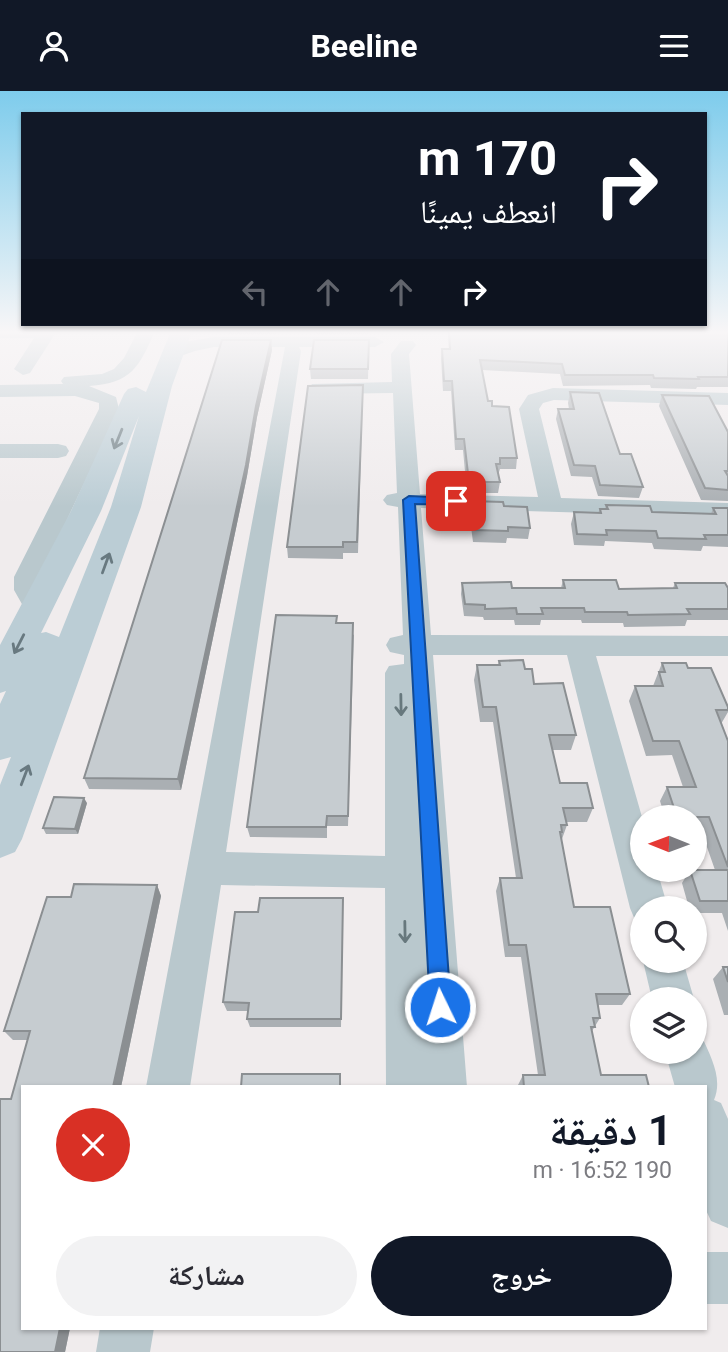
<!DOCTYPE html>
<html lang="ar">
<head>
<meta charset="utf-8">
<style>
	body { margin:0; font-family:Roboto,"Noto Naskh Arabic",sans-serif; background:#f2f2f3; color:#2b2b33; direction:rtl; height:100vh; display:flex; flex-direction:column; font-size:26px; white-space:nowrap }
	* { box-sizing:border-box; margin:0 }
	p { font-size:23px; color:#7c7c81 }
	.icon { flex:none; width:38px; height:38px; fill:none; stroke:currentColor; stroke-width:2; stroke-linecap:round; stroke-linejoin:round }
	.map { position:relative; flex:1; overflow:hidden; direction:ltr }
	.sheet { position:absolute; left:21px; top:994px; width:686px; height:245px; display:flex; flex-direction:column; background:#fff; border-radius:0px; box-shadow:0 2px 5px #0004; direction:rtl }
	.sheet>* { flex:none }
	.banner { position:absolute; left:21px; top:21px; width:686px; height:214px; border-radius:0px; box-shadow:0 2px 5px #0004; direction:rtl; background:#111827; color:#fff; overflow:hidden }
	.needle { width:46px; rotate:271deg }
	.controls { position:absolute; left:630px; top:714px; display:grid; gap:14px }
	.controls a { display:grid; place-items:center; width:77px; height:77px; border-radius:50%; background:#fff; box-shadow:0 2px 5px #0004; font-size:35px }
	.pin { position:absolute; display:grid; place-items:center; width:60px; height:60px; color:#fff; margin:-30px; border-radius:14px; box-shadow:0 4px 10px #0006 }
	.me { position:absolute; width:77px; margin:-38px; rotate:356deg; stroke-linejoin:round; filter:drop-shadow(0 0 5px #0008) }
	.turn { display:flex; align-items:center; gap:24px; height:147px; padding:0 35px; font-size:32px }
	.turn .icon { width:91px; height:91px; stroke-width:2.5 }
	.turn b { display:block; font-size:49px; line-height:60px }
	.lanes { display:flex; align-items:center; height:66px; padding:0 35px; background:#0003; justify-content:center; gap:35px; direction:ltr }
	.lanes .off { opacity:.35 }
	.round { display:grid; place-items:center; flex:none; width:74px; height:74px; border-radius:37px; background:#f2f2f3 }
	.overview { display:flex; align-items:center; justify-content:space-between; height:119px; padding:0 35px }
	h1 { font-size:42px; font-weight:700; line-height:52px; color:#111827 }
	.button { display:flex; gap:14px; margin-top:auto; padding:14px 35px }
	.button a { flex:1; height:80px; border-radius:42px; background:#111827; color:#fff; font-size:28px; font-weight:700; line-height:80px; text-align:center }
	.button a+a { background:#f2f2f3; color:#2b2b33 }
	header { display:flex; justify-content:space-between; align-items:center; height:91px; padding:0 35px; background:#111827; color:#fff; font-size:32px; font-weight:700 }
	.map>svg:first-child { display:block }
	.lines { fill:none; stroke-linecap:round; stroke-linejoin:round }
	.street { fill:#b9c8cd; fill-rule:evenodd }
	.secondary { fill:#bbcdd5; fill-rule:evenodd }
	.wall { fill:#aaafb3 }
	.shaded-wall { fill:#8b8f92 }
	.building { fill:#c6ccd0; stroke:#8b8f92; stroke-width:2 }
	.oneway { stroke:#687980 }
	.oneway2 { stroke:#67787d }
	.route { fill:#1a73e8; stroke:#114b97; stroke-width:2 }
</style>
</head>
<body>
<header><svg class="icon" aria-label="menu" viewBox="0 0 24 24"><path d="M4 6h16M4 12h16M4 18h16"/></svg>Beeline<svg class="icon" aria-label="person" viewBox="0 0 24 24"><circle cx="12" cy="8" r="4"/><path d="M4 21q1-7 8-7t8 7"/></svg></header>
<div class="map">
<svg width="728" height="1261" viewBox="0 0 728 1261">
	<rect width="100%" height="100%" fill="#f0eced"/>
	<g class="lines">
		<path class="street" d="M0,240h57l-27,42 -7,2 -9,-6 20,-31h-34z
			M138,240h17c-16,36 -23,52 -66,55l27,11 3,12 -79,168v13l11,17 -4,6 -10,3 -10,-3 -13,-23v-13l85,-168v-6l-24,-7 -75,1v-12l63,-1 -2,-3 3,-4 38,-3 12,-5 10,-11z
			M214,246h161l9,5 -9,5h-76l2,4 -75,501 159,4v-183l4,-7 15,-2v-9l-14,-3 -4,-7 4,-7 13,-3 -5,-128 -11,-2 -4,-5 4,-5 10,-2 -4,-100 -74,1 -7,-2 -3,-4 3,-4 80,-2 -1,-28 10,-13h12l3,4 -7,9 11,140 118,3 -19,-88 9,-14 25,-7 175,5v12l-174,-5 -11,3 -4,6 22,89 167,5v14l-307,-9 10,127 297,1v20h-132l46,161v53h15l11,38h-26v15l-7,-3 -5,-12 -63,-253h-134l34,432h-81l-1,-199 -164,-3 -31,202h-44l139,-740h-71l-19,4 -23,8 -9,-5 21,-12z
			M0,353h58l8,2 3,5 -3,5 -8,2h-58z
			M643,870h40l11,38h-42z
			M695,942l7,4c9,20 21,42 12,63l7,3 7,16v109l-17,-7 -6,-13v-121h-30l-10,-35h30z
			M705,1161h23v52h-23z
			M100,1237h54l-4,24h-54z"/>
		<path class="secondary" d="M171,240h21l-20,55 -31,121 -119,332 -7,13 -15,6v-73l11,-28 -11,3v-56l6,-13 -6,2v-48l71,-134 53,-117 4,-5 8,-2 10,5zM139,325l-28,91 -52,130 -13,-5 -5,1 60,-122z"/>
	</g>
	<path class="wall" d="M229,240h48l-1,3h-47z
		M316,240h53v3h-53z
		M448,240h280v56h-31l-1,2 -45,-1 -1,-3 -87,1 -3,-12 -78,-4 6,31 4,5 25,52 -1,11h-16l-2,6 2,7 -2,11h-31l-4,-43h-8l-4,-59h-8l-2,-32 1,-10h7z
		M271,249l1,10 -15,67 -10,59 -66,314 -92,-1 -5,-11z
		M369,249l-1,39h-57l-1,-10z
		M363,294l-5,168h-15v6l-55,-1 -1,-11z
		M570,301l50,62 23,33 -4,11 -41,-2 -6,-19 -21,-1 -15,-57 2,-10h11l-1,-6z
		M662,304l66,37v69l-27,-1 -42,-94z
		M471,410l33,5 26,22 -2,11 -21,-1 -1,5 -33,-1 -4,-30z
		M606,414l46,7 59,2 2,-6h15v39l-25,-1 -2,5 -47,-2 -2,-6 -47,-2 -1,5 -30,-1 -3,-21 3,-12 24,1 2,-4h5z
		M563,489l56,9 54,-1 2,-5 53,5v32h-41l-2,6 -61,1 -1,-4h-41l-1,-3h-40l-1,5h-25l-1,-5h-30l-1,-3 -19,-1 -3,-22 1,-11 50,5h49z
		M337,532l17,12 -6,191h-21v12l-77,-1 -3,-10z
		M499,570l26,8 9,15 42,51 -5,15h-19l8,33 33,25 -6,14h-20v3l-5,14h-1l13,68 56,87 -8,11h-24l2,13 -8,13 9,44 48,12h-131v-2l5,-10h15l-17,-118h-16l-9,-66 4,-13h16l-23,-156h-13l-6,-42 3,-15h21z
		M662,572l26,5 40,39v5l-7,12 7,17v190l-6,-18h-27v-5h-6l-7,-25 8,-13h25l-14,-40h-6v-13h-30l-5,-16 7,-14h16l-11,-32 -26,1 -17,-55 6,-15h18z
		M87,712l-9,31h-32l-3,-6z
		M74,793l83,1 4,11 -40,191h-98v241h47l-5,24h-65v-253h11l17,-59h-15l-9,-9 43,-134h24z
		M343,807l-2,129h-91l-3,-8 1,-8h-21l-4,-9 35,-90z
		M723,876h5v48h-4l-11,-36z"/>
	<path class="shaded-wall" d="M271,249l1,10 -15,67 -10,59 -66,314 -3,-11 78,-373z
		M84,707l3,5 -9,31 -3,-5z
		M157,794l4,11 -40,191h-8z
		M60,1237h10l-5,24h-10z"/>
	<path class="building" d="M449,240h279v46h-30l1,2 -45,-1 -1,-3h-88l-3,-11 -82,-4 8,41h4v5l17,1 8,51h-17v6h-4l4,18h-31l-5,-43h-8l-4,-58h-8l-2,-32h8z
		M222,249h49l-15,66 -10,59 -68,314 -94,-1z
		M314,249h55l-1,29h-58z
		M363,294l-6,157h-14v5h-56l21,-161z
		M570,301l29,1 21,61h11l12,33 -43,-2 -5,-19 -21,-1 -16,-56h16z
		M662,304l47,1 19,36v39h-3l3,5v14l-23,-2z
		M471,410l32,1 1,4 23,1 3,21 -22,-1v4l-34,-1z
		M606,414l44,1 2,6 64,2 -3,-6h15v27h-24l2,4 -48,-1 -2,-7 -50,-1 1,5 -30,-1 -3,-22 27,1 -1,-4h8z
		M563,489h53l3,9 58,-1 -2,-5h50l3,5v21h-41l3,5 -62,1 -1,-3h-42l-1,-4h-43l2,6h-26l-1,-6 -31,1v-4l-20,-1 -3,-21 49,-1 1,6h53z
		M276,524l61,1 -1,7h17l-5,193h-21l-1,11h-79z
		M523,569l2,9h7l2,15 29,-1 13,52h-27l11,48h27l6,25h-30l4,17h-6l1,7h-2l14,75h36l20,87h-34l4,24h-7l2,9h-4l10,48h45l3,12h-125l-1,-12h22l-19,-130h-17l-9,-67h22l-26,-171h-13l-6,-42h23l-1,-4z
		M662,572h24l2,5h23l17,39v3h-12l12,31v126l-19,-50h-32l-10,-30h29l-17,-46h-26l-18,-55h28l-4,-14h6z
		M54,706l30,1 -9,31 -32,-1z
		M690,779h38v31h-28z
		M74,793l83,1 -44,202h-90v241h37l-5,24h-55v-253h11l19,-68h-26l43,-134h24z
		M260,807h83l-2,121h-94l2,-16 -26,-1 12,-90h23z
		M723,876h5v15z
		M242,983h98v13h-99z"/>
	<defs><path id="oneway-shaft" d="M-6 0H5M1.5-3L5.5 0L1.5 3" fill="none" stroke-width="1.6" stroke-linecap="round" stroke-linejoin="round" transform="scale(1.75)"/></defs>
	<g class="oneway">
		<use href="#oneway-shaft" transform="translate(118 348) rotate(112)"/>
		<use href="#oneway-shaft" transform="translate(106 472) rotate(-70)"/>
		<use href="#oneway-shaft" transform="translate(19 553) rotate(117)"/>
		<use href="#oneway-shaft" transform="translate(25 684) rotate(-69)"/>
	</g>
	<g class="oneway2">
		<use href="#oneway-shaft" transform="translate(401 614) rotate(89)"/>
		<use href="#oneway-shaft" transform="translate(405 841) rotate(89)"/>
	</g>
	<linearGradient id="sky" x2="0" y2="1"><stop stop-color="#7eccec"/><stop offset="0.58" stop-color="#f8f6f7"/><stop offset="1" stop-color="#f8f6f7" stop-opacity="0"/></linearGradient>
	<rect width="728" height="416" fill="url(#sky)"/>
	<path class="route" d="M409,405l47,2 6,3 -6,4 -41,-1 36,503 -3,7 -8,3 -7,-3 -3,-7 -27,-507z"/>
</svg>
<div class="controls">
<a><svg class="needle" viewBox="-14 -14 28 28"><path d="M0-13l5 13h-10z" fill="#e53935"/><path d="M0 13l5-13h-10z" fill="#7c7c81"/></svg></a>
<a><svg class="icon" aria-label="search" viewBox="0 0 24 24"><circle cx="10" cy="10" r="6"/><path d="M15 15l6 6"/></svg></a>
<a><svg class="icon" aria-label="layers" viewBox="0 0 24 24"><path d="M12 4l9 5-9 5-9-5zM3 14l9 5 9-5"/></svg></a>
</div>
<div class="pin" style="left:456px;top:410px;background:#d93025"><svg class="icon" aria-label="arrive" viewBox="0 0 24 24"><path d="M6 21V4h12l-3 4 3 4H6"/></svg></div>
<svg class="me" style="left:440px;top:916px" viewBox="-20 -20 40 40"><circle r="17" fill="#1a73e8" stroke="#fff" stroke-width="3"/><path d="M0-11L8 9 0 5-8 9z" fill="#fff"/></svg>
<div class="banner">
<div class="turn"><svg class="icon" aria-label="right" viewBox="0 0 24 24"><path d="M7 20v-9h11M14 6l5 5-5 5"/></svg><div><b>170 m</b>انعطف يمينًا</div></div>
<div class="lanes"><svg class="icon off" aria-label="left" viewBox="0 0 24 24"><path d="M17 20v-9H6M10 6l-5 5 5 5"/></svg><svg class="icon off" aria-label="ahead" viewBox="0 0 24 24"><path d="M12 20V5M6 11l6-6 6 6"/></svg><svg class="icon off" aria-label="ahead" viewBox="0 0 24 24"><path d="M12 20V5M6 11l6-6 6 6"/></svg><svg class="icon" aria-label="right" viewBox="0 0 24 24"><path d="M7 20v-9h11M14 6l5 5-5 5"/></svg></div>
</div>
<section class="sheet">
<div class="overview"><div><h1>1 دقيقة</h1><p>190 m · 16:52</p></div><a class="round" style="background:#d93025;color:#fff"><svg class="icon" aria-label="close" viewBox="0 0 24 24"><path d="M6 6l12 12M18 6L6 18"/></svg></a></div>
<div class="button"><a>خروج</a><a>مشاركة</a></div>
</section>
</div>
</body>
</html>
